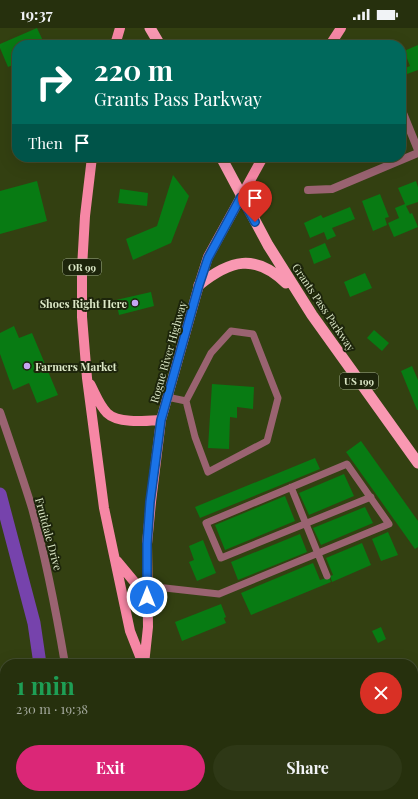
<!DOCTYPE html>
<html lang="en">
<head>
<meta charset="utf-8">
<style>
	body { margin:0; font-family:"Playfair Display",serif; background:#2e3816; color:#f1f3f6; height:100vh; display:flex; flex-direction:column; font-size:15px; white-space:nowrap }
	* { box-sizing:border-box; margin:0 }
	p { font-size:13px; color:#a4a99d }
	.icon { flex:none; width:22px; height:22px; fill:none; stroke:currentColor; stroke-width:2; stroke-linecap:round; stroke-linejoin:round }
	.map { position:relative; flex:1; overflow:hidden }
	.drawer { position:absolute; left:0px; top:631px; width:418px; height:140px; display:flex; flex-direction:column; background:#26300d; border-radius:16px 16px 0 0; box-shadow:0 4px 16px #0002,0 0 0 1px #424b2e }
	.drawer>* { flex:none }
	.banner { position:absolute; left:12px; top:12px; width:394px; height:122px; border-radius:16px; box-shadow:0 4px 16px #0002,0 0 0 1px #424b2e; background:#00695c; color:#fff; overflow:hidden }
	.pin { position:absolute; display:grid; place-items:center; width:34px; height:34px; color:#fff; margin:-41px -17px; border-radius:50% 50% 50% 0; rotate:-45deg; box-shadow:0 0 4px #0007 }
	.pin .icon { rotate:45deg }
	.me { position:absolute; width:44px; margin:-22px; rotate:0deg; stroke-linejoin:round; filter:drop-shadow(0 0 3px #0008) }
	.turn { display:flex; align-items:center; gap:14px; height:84px; padding:0 16px; font-size:18px }
	.turn .icon { width:52px; height:52px; stroke-width:2.5 }
	.turn b { display:block; font-size:28px; line-height:34px }
	.then { display:flex; align-items:center; height:38px; padding:0 16px; background:#0003; gap:8px; font-size:15px }
	.round { display:grid; place-items:center; flex:none; width:42px; height:42px; border-radius:21px; background:#2e3816 }
	.overview { display:flex; align-items:center; justify-content:space-between; height:68px; padding:0 16px }
	h1 { font-size:24px; font-weight:700; line-height:30px; color:#1e9e55 }
	.action { display:flex; gap:8px; margin-top:auto; padding:8px 16px }
	.action a { flex:1; height:46px; border-radius:24px; background:#db2777; color:#fff; font-size:16px; font-weight:700; line-height:46px; text-align:center }
	.action a+a { background:#2e3816; color:#f1f3f6 }
	.status { display:flex; justify-content:space-between; align-items:center; height:28px; padding:0 20px; background:#26300d; direction:ltr }
	.status svg { height:11px; fill:currentColor }
	.map>svg:first-child { display:block }
	.lines { fill:none; stroke-linecap:round; stroke-linejoin:round }
	.canal { stroke:#7643ac; stroke-width:13 }
	.building { fill:#087b13 }
	.service { stroke:#9a6371; stroke-width:7 }
	.minor { stroke:#9a6371; stroke-width:8 }
	.tertiary { stroke:#9a6371; stroke-width:8 }
	.primary { stroke:#f687a5; stroke-width:10 }
	.trunk { stroke:#f998b2; stroke-width:11 }
	.route-casing { stroke:#114b97; stroke-width:10 }
	.route { stroke:#1a73e8; stroke-width:7 }
	.poi-dot { fill:#c6a6f0; stroke:#1d250b; stroke-width:1.5 }
	.labels { text-anchor:middle; dominant-baseline:central; stroke-width:4; stroke-linejoin:round; paint-order:stroke }
	.shield { fill:#1d250b; stroke:#a2ad8e; stroke-width:1 }
	.shield-label { font-size:10px; font-weight:bold; fill:#dbe7c6 }
	.poi-label { font-size:11px; font-weight:bold; fill:#dbe7c6; stroke:#1d250b; text-anchor:end }
	.street-label { font-size:11px; fill:#dbe7c6; stroke:#1d250b }
</style>
</head>
<body>
<div class="status"><b>19:37</b><svg viewBox="0 0 49 12"><path d="M0 12V9h3v3zM5 12V6h3v6zM10 12V3h3v9zM15 12V0h3v12zM26 1h20v11H26zM47 4h2v5h-2z"/></svg></div>
<div class="map">
<svg width="418" height="771" viewBox="0 0 418 771">
	<rect width="100%" height="100%" fill="#334011"/>
	<g class="lines">
		<path class="canal" d="M0,466l34,129 6,41
			M60,766v5"/>
	</g>
	<path class="building" d="M37,0l8,17h-28v18l-9,4 -8,-19v-4z
		M418,17v25l-11,4 -2,-6 5,-2 -6,-15z
		M173,147l16,21 -18,47 -38,17 -7,-21 31,-13z
		M37,153l10,40 -47,13v-43z
		M416,153l2,6v15l-12,4 4,8 2,-1 6,14 -24,10 -6,-14 11,-5 -4,-10 10,-4 -7,-16z
		M120,161l28,4 -1,13 -29,-3z
		M380,166l9,23 -4,1 2,7 -14,6 -11,-30z
		M350,179l5,12 -23,9 4,8 -9,4 -3,-8 -14,6 -6,-15 17,-8 2,3z
		M325,215l6,14 -17,7 -5,-14z
		M365,245l7,15 -22,9 -6,-15z
		M151,264l3,14 -35,9 -3,-15z
		M14,298l5,12 13,-5 26,62 -21,8 -8,-20 -16,7 -13,-36v-21z
		M374,302l15,13 -7,8 -15,-13z
		M412,338l6,14v30h-1l-16,-39z
		M212,356l42,3 -1,22 -16,-2v11l-7,-1 -1,32 -21,-1z
		M361,413l57,80v26l-3,2 -69,-97z
		M315,430l5,11 -120,49 -5,-11z
		M344,446l10,22 -45,19 -10,-22z
		M285,468l10,25 -70,29 -10,-25z
		M365,479l8,16 -52,22 -8,-17z
		M388,504l10,23 -17,6 -9,-22z
		M300,506l7,18 -69,28 -7,-18z
		M203,512l13,33 -19,8 -8,-19 5,-2 -5,-14z
		M362,515l9,22 -39,17 -2,-6 3,-1 -7,-17z
		M313,535l7,17 9,-3 2,5 -80,33 -10,-22z
		M221,576l5,13 -2,1 2,5 -44,18 -7,-19z
		M381,599l5,12 -8,4 -6,-12z
		M418,698v24l-2,1 2,6v7l-5,2v-32l3,-1 -2,-5z
		M280,766h16l2,5h-16z
		M372,766h42l1,3 -6,2h-35z"/>
	<g class="lines">
		<path class="service" d="M231,303l22,3 25,64 -11,43 -59,31 -13,-35 -9,-36 25,-48z
			M167,369l19,4
			M291,459l36,89
			M147,558l72,8 170,-70 -42,-60 -141,59 15,35 150,-61"/>
		<path class="minor" d="M401,80l17,42
			M308,162l24,-1 86,-36
			M413,672l5,-2
			M167,771l12,-5"/>
		<path class="tertiary" d="M0,384c11,32 22,64 32,96 14,51 24,103 33,156
			M82,766l1,5"/>
		<path class="primary" d="M115,17l5,-17
			M330,17l11,-17
			M92,129l-7,59 -3,52v49l5,61 17,130 26,123 13,33
			M90,356c5,9 9,21 17,29 11,11 39,8 54,7
			M117,533l20,24 10,1
			M144,636l4,-37 -1,-83 4,-42 10,-82 38,-135 9,-28 55,-100
			M167,766l1,5"/>
		<path class="trunk" d="M150,0l10,17
			M221,129l47,88 44,70 106,148
			M199,257c31,-25 56,-32 87,-2"/>
	</g>
	<g class="lines">
		<defs>
			<path id="route" d="M147,569v-53l3,-42 11,-82 38,-135 9,-27 33,-61 14,25"/>
		</defs>
		<use href="#route" class="route-casing"/>
		<use href="#route" class="route"/>
	</g>
	<g class="poi-dot">
		<circle cx="135" cy="275" r="4"/>
		<circle cx="27" cy="338" r="4"/>
	</g>
	<g class="labels">
		<g class="shield">
			<rect x="63" y="231" width="38" height="16" rx="3"/>
			<rect x="340" y="345" width="38" height="16" rx="3"/>
		</g>
		<g class="shield-label">
			<text x="82" y="239">OR 99</text>
			<text x="359" y="353">US 199</text>
		</g>
		<g class="poi-label">
			<text x="127" y="275">Shoes Right Here</text>
			<text x="35" y="338" text-anchor="start">Farmers Market</text>
		</g>
		<g class="street-label">
			<text transform="translate(324 279) rotate(56)">Grants Pass Parkway</text>
			<text transform="translate(168 324) rotate(-74)">Rogue River Highway</text>
			<text transform="translate(49 506) rotate(75)">Fruitdale Drive</text>
		</g>
	</g>
</svg>
<div class="pin" style="left:255px;top:194px;background:#d93025"><svg class="icon" aria-label="arrive" viewBox="0 0 24 24"><path d="M6 21V4h12l-3 4 3 4H6"/></svg></div>
<svg class="me" style="left:147px;top:569px" viewBox="-20 -20 40 40"><circle r="17" fill="#1a73e8" stroke="#fff" stroke-width="3"/><path d="M0-11L8 9 0 5-8 9z" fill="#fff"/></svg>
<div class="banner">
<div class="turn"><svg class="icon" aria-label="right" viewBox="0 0 24 24"><path d="M7 20v-9h11M14 6l5 5-5 5"/></svg><div><b>220 m</b>Grants Pass Parkway</div></div>
<div class="then">Then<svg class="icon" aria-label="arrive" viewBox="0 0 24 24"><path d="M6 21V4h12l-3 4 3 4H6"/></svg></div>
</div>
<section class="drawer">
<div class="overview"><div><h1>1 min</h1><p>230 m · 19:38</p></div><a class="round" style="background:#d93025;color:#fff"><svg class="icon" aria-label="close" viewBox="0 0 24 24"><path d="M6 6l12 12M18 6L6 18"/></svg></a></div>
<div class="action"><a>Exit</a><a>Share</a></div>
</section>
</div>
</body>
</html>
